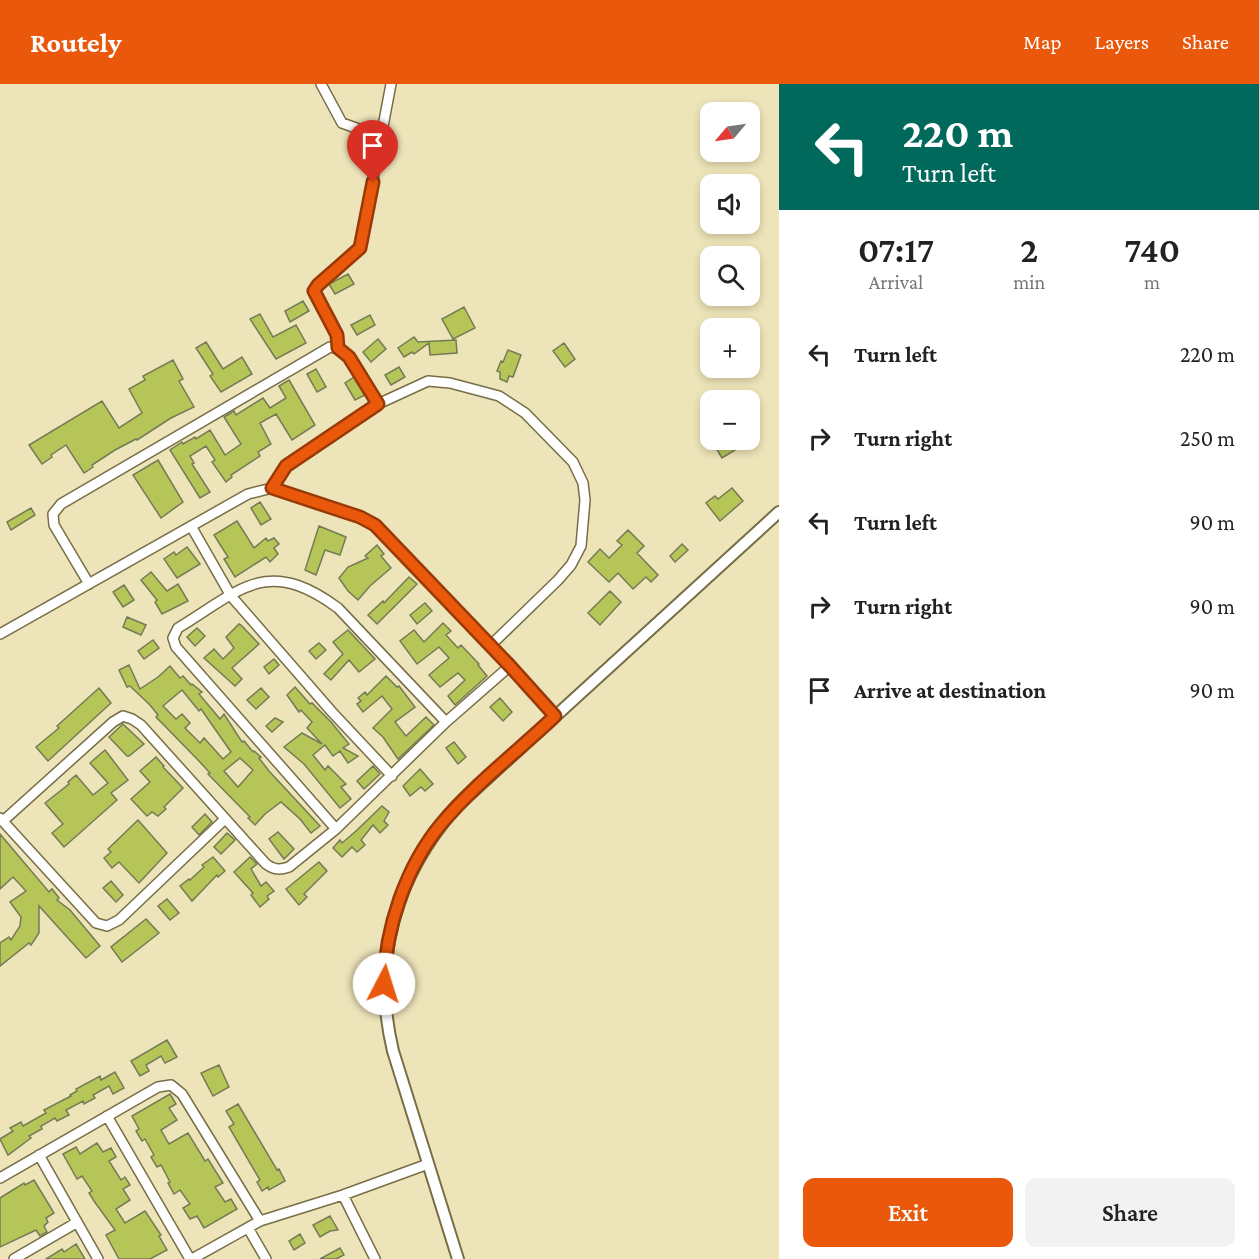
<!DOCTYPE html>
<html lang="en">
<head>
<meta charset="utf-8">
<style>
	body { margin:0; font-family:"Crimson Pro",serif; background:#f2f2f2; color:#222; height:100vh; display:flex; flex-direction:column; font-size:22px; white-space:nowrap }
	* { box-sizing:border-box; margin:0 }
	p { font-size:20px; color:#767676 }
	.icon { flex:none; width:33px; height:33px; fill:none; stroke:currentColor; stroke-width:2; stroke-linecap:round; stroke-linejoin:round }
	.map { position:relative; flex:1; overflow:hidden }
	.panel { display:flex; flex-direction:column; background:#fff; width:480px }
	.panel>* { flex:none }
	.banner { background:#00695c; color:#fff; overflow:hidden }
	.needle { width:39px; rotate:241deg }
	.tools { position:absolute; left:700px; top:18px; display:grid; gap:12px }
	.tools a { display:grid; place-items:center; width:60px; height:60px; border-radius:12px; background:#fff; box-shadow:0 3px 9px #0003; font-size:30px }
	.pin { position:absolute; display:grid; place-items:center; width:51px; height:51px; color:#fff; margin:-62px -26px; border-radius:50% 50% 50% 0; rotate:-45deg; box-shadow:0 0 6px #0007 }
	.pin .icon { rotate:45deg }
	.me { position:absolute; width:66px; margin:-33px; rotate:5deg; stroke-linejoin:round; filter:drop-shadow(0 0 4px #0008) }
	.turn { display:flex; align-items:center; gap:21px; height:126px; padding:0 24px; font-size:27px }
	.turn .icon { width:78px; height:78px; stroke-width:2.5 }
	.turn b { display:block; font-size:42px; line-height:51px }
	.eta { display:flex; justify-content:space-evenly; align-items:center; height:102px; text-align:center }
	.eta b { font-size:36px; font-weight:600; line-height:42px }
	.button { display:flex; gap:12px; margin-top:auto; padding:12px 24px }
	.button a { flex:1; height:69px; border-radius:12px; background:#ea580c; color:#fff; font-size:24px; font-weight:600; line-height:69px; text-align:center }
	.button a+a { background:#f2f2f2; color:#222 }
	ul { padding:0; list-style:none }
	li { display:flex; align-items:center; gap:18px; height:84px; padding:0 24px }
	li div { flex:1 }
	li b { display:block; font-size:22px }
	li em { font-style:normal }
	header { display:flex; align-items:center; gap:36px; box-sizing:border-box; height:84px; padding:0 30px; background:#ea580c; color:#fff }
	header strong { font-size:28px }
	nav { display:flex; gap:33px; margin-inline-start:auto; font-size:21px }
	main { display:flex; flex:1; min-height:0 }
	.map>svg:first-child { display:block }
	.building { fill:#b5c558; stroke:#747b54; stroke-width:1.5; fill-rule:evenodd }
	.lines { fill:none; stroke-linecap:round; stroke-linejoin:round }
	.minor-casing { stroke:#776e46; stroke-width:12 }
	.tertiary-casing { stroke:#776e46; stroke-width:14 }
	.minor { stroke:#fff; stroke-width:9 }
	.tertiary { stroke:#fff; stroke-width:10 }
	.route-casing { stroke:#983908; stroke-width:15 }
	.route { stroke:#ea580c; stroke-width:10 }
</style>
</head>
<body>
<header>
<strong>Routely</strong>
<nav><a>Map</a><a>Layers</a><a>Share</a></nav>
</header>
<main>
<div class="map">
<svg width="779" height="1175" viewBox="0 0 779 1175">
	<rect width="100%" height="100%" fill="#eee4b9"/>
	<path class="building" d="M348,190l6,10 -19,10 -6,-10z
		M303,217l6,10 -19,11 -5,-11z
		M464,223l11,21 -22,11 -11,-20z
		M260,230l13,23 23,-12 10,18 -30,16 -26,-40z
		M370,231l5,10 -18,10 -6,-10z
		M414,253l4,5 38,-2 1,13 -27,2 -1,-12 -15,11 -2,-2 -8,5 -6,-9z
		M378,255l8,10 -15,13 -8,-10z
		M206,258l17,27 19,-12 10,17 -31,18 -11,-16 3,-2 -17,-26z
		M564,259l11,16 -10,8 -12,-16z
		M508,266l13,5 -8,22 -4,-1 -2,6 -7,-3v-7l-3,-1 4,-10 2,1z
		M173,276l10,19 -4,2 15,26 -23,11 -34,22 -1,-1 -21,11 -23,15 1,2 -9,6 -18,-28 -15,10 1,2 -10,7 -13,-19 73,-44 17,27 23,-15 -13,-24 16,-9 -2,-4z
		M399,283l6,10 -14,8 -6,-10z
		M316,285l10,18 -9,5 -10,-18z
		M354,293l11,18 -10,5 -10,-17z
		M289,296l26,45 -23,15 -16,-26 -16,9 11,21 -13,8 2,4 -29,19 1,2 -6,5 -14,-20 3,-2 -9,-14 -16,10 4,7 -2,1 18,28 -10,6 -30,-48 12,-8 1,2 12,-7 1,2 14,-9 15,25 16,-11 -17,-27 10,-6 2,4 27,-17 7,10 16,-10 -7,-12z
		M724,356h12l4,7 -18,11 -6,-10z
		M158,376l25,42 -22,16 -28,-43z
		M732,404l11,13 -23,20 -14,-18 9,-7 3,3z
		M260,418l11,17 -10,6 -10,-17z
		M31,424l4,7 -24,15 -4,-8z
		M237,437l17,27 12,-10 2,3 6,-3 5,6 -5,4 4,6 -8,8 -4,-5 -31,20 -11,-18 4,-2 -14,-22z
		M319,442l27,11 -6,18 -15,-5 -9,25 -11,-5z
		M628,446l16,16 -7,7 21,22 -7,7 -5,-5 -13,12 -15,-16 -9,9 -21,-20 12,-13 9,9 13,-13 -5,-4z
		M682,460l6,6 -13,12 -5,-6z
		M377,461l7,9 -3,2 10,12 -21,18 -12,14 -10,-9 -9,-13 9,-11 20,-9 -3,-2z
		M187,463l13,17 -23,14 -13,-19 10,-7 2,3z
		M151,488l16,19 11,-7 10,17 -26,13 -7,-12 2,-2 -16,-20z
		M409,493l8,7 -40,40 -9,-9 15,-14 1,2z
		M124,501l10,15 -11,7 -10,-15z
		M610,507l11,11 -21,23 -12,-12z
		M425,519l7,8 -15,13 -7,-9z
		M127,533l19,8 -5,10 -18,-8z
		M443,539l8,8 -5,4 12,13 3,-3 18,19 -1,1 9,11 -32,29 -7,-9 17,-16 -7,-7 -18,14 -11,-12 20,-17 -10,-11 -22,17 -17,-23 14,-11 10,12z
		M239,540l2,1 18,19 -27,24 10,11 -7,7 -31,-28 10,-9 9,10 11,-11 -8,-11z
		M197,544l8,8 -10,10 -8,-9z
		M348,546l27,29 -16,13 -10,-12 -18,20 -7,-6 19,-20 -10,-12z
		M153,556l6,8 -15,11 -6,-8z
		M319,559l7,7 -10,9 -7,-8z
		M274,575l5,6 -10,9 -5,-7z
		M129,581l11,24 18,-12 12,-11 10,12 3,-2 8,9 1,-1 10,8 -3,2 21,25 4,-5 18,28 2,-1 9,11 1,-1 7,6 -2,1 10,13 51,55 -9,7 -11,-14 -19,-17 -16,12 -10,11 -7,-7 2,-1 -42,-43 2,-1 -12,-13 -42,-43 2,-2 -8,-10 -20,-19 -3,1 -8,-17zM182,606l17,21 2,-2 30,43 -8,7 -19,-21 -4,5 -15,-15 5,-5 -8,-9 -6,5 -13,-13zM240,674l13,12 -15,17 -14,-16z
		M386,592l11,11 2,-1 16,21 -20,15 11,14 20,-19 8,8 -36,34 -15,-22 -10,-9 19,-19 -10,-13 -19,16 -6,-8 4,-3 -3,-3 7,-6 2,3z
		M295,603l15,17 2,-1 19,19 18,22 -6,4 15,8 -10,7 -8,-12 -7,5 -8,-11 -12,10 12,15 3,-4 18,18 -5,3 10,12 -11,9 -36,-44 -20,-17 18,-14 20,11 -15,-16 5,-6 -11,-12 -2,2 -12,-17z
		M99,604l12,15 -63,58 -12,-14 23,-19 -2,-2z
		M261,604l8,9 -13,12 -9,-9z
		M500,614l12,14 -9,9 -13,-14z
		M275,634l8,4 -11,10 -6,-6z
		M123,640l21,20 -15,12h-2l-18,-19z
		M454,658l12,15 -8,7 -12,-16z
		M105,666l23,30 -17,13 6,7 -53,47 -12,-14 11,-9 -18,-21 24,-19 -1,-2 8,-7 17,20 15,-12 -18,-20z
		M156,673l8,9 -1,1 20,21 -19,19 2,2 -8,7 -6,-4 -5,4 -16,-17 19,-17 -10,-11z
		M373,682l7,8 -16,15 -7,-8z
		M420,685l13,15 -8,7 -4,-4 -11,9 -7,-10z
		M382,722l7,6 -5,9 4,4 -8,8 -7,-8 -12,15 4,5 -8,7 -5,-5 -10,10 -9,-9 7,-8 2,3 14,-12z
		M205,730l7,8 -13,13 -7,-8z
		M138,736l29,33 -28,30 -20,-21 -7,6 -8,-10 7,-6 -3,-3z
		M278,748l16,17 -10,10 -15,-20z
		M227,749l8,7 -14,14 -7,-7z
		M0,750l49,58 3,-3 7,9 -2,2 13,10 30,36 -14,12 -47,-52v27l-8,12 -2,-2 -29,23v-23l9,-6 2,3 9,-14 1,-9 -11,-15 16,-11 -13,-14 -13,12z
		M213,773l12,14 -7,6 -1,-2 -25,26 -12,-15 9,-7 1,1 14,-13 -2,-2z
		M250,773l7,7 -6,5 10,17 5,-4 8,9 -7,5 2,3 -9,8 -9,-12 2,-2 -19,-21z
		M319,778l8,9 -23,23 3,3 -8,8 -13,-16z
		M111,797l12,14 -7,7 -13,-14z
		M167,815l12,14 -9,7 -12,-14z
		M146,835l13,14 -37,29 -11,-15z
		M167,956l10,17 -12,6 -4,-7 -15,9 3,6 -9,5 -9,-15z
		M219,981l10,22 -16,9 -12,-23z
		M115,988l9,16 -11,6 -4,-8 -16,9 2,3 -11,6 -1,-3 -17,9 3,5 -12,6 -2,-3 -14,8 1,3 -13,7 2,2 -23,17 -8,-16 13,-8 -3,-3 11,-6 2,4 23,-13 -2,-3 27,-14 -1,-1 7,-4 -1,-2 24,-13 1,4z
		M170,1010l6,10 -7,4 8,12 -16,10 8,14 19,-11 17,28 3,-2 15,24 -8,4 10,15 6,-3 6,10 -33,19 -7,-12 -7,3 -7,-11 7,-4 -10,-14 -6,4 -6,-11 2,-1 -9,-17 -4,2 -6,-10 3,-2 -9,-16 -3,2 -6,-10 3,-2 -7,-13z
		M238,1020l39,66 2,-1 6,12 -16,9 -1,-3 -6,4 -5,-9 3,-2 -31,-53 5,-3 -8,-13z
		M97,1059l6,9 8,-4 5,9 -7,4 12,19 4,-3 5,8 -7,4 7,11 -14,9 9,14 20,-12 16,24 -2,1 8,14 -17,9h-31l-13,-24 9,-5 -21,-29 -5,-8 3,-2 -10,-15 -5,3 -14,-25 13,-7 4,7z
		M34,1096l20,33 -8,5 2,4 -4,4 3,6 -7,4 -4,-6 -36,17v-49l24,-15 1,2z
		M330,1132l8,14 -8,1 -10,6 -7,-12z
		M300,1150l5,9 -11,7 -5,-9z
		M76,1160l9,15h-39l16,-10 2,3z
		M340,1164l4,7 -8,4h-16z"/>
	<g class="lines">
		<defs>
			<path id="minor" d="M321,0l21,39 39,14
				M338,264l-1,-13 -23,-44 4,-6 42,-37 31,-164
				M272,404l14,-22 92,-62 50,-23 22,2 49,13 26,17 48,49 10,21 2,17 -4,46 -10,19 -13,15 -68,66
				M191,442l40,70 101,116 60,64
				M89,500l-35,-59 -1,-11 8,-10 269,-157c22,2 37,40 48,57
				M0,550l248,-140 24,-6 88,29 15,8 135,141 45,50
				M0,734l96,105 11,3 12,-6 106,-101
				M3,737l110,-99 10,-6 9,3 9,6 125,139c8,6 14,6 23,3l47,-38 110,-107 64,-56
				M336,745l-160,-182 -3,-9 5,-10c64,-39 89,-72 160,-20l108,114
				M107,1032l83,143
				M39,1071l59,104
				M0,1094l158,-91 13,-2 11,9 78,127
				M343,1111l32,64
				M248,1144l18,31
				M14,1175l62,-36
				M192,1175l68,-38 83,-26 85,-31"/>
			<path id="tertiary" d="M458,1175l-65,-208c-22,-91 2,-175 64,-245l322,-294"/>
		</defs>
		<use href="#minor" class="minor-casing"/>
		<use href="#tertiary" class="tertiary-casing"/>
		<use href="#minor" class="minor"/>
		<use href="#tertiary" class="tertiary"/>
	</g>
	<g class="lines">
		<defs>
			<path id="route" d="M373,98l-13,66 -42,37 -4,6 23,44 1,13 11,9 29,47 -92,62 -14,22 88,29 15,8 135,141 45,50c-37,35 -80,68 -113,107 -36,43 -57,105 -58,161"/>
		</defs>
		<use href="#route" class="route-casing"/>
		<use href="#route" class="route"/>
	</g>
</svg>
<div class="tools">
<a><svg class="needle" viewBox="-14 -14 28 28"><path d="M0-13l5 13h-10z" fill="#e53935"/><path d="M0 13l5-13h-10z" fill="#767676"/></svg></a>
<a><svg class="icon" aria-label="sound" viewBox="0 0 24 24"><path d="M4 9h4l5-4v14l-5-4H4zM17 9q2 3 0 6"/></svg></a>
<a><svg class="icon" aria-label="search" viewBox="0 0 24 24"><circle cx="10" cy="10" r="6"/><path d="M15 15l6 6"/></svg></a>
<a>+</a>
<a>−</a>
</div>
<div class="pin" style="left:373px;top:98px;background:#d93025"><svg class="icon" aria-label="arrive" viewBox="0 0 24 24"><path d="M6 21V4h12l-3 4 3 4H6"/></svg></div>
<svg class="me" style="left:384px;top:900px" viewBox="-20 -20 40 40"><circle r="19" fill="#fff"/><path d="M0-13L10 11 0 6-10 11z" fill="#ea580c"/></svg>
</div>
<section class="panel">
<div class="banner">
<div class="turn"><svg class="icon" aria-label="left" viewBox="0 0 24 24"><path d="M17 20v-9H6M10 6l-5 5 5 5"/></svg><div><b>220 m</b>Turn left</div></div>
</div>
<div class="eta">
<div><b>07:17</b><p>Arrival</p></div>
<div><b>2</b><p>min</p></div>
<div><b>740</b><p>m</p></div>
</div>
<ul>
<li><svg class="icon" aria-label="left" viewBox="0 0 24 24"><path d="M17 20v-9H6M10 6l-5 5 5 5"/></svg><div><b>Turn left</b></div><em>220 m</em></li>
<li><svg class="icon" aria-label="right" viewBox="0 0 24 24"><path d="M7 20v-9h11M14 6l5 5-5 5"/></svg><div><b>Turn right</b></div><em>250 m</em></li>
<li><svg class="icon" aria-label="left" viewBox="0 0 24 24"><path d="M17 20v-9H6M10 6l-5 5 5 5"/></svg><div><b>Turn left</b></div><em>90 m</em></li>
<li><svg class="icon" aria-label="right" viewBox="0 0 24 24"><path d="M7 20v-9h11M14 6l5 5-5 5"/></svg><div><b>Turn right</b></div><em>90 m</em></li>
<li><svg class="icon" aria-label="arrive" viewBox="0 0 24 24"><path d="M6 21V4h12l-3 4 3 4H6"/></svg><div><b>Arrive at destination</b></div><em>90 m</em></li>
</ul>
<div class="button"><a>Exit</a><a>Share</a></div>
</section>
</main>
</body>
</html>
